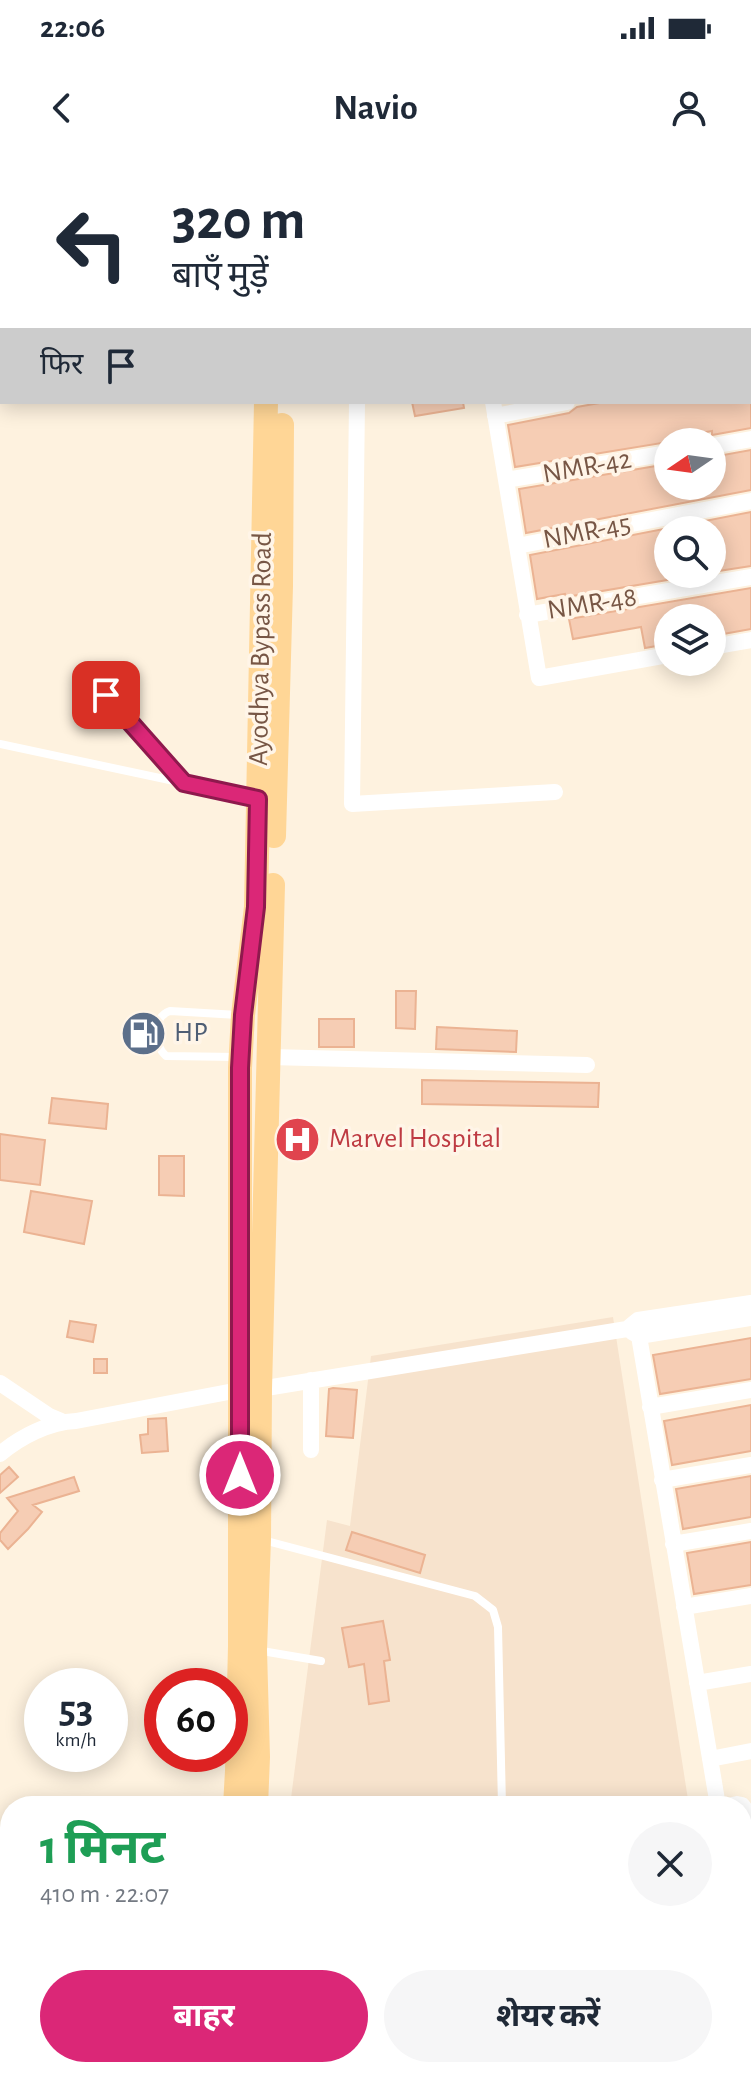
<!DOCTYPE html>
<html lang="hi">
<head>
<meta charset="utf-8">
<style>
	body { margin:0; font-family:"Alegreya Sans","Noto Sans Devanagari",sans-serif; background:#f6f6f7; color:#1f2937; height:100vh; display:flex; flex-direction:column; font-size:30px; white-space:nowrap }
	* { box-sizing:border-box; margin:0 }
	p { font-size:26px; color:#747a83 }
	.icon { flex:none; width:44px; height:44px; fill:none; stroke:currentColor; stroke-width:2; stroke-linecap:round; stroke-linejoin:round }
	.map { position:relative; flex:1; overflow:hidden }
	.details { position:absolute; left:0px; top:1636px; width:752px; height:282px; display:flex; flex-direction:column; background:#fff; border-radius:32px 32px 0 0; box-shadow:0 4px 20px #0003 }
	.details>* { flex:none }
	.hud { position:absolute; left:0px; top:0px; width:752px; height:244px; box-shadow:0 4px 20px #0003; background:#fff; color:#1f2937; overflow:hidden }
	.needle { width:52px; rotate:257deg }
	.buttons { position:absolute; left:654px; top:268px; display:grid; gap:16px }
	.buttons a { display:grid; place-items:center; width:72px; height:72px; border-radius:50%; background:#fff; box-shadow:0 4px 20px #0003; font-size:40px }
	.speed { position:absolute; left:24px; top:1508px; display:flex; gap:16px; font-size:40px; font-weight:700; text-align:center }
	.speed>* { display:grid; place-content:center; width:104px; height:104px; border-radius:50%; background:#fff; box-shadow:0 4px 20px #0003; line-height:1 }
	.speed small { font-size:20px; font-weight:400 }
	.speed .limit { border:12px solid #d22; background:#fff; color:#111 }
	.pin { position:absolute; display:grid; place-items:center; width:68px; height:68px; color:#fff; margin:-34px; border-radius:16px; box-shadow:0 4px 12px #0006 }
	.me { position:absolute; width:88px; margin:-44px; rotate:0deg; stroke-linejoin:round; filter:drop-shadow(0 0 6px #0008) }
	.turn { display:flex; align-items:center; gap:28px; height:168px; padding:0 40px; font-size:36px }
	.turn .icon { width:104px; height:104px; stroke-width:2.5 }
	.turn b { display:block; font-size:56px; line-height:68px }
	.then { display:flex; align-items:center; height:76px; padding:0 40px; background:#0003; gap:16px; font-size:30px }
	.round { display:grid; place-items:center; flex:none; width:84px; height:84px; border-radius:42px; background:#f6f6f7 }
	.head { display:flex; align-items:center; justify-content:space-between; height:136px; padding:0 40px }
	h1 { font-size:48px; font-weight:700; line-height:60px; color:#1e9e55 }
	.action { display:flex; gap:16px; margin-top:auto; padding:16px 40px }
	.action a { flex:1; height:92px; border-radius:48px; background:#db2777; color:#fff; font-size:32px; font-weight:700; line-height:92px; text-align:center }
	.action a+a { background:#f6f6f7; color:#1f2937 }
	.status { display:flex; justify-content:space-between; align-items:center; height:56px; padding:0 40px; background:#fff; direction:ltr }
	.status svg { height:22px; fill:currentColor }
	header { display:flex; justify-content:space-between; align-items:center; height:104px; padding:0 40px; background:#fff; font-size:36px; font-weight:700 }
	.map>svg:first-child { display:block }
	.residential { fill:#f7e3cd }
	.building { fill:#f6cdb4; stroke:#ebb393; stroke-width:2 }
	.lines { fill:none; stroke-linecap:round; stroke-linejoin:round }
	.lane { stroke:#fff; stroke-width:8 }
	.street { stroke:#fff; stroke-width:16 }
	.secondary { stroke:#fff; stroke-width:22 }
	.primary { stroke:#ffd696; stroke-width:24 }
	.route-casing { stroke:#8e194d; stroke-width:20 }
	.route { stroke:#db2777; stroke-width:14 }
	.labels { text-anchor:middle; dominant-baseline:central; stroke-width:7; stroke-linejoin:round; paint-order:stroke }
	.street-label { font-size:28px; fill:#775645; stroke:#fff5e8 }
	.service-label { font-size:28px; fill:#4e5e75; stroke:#fff5e8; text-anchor:start }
	.health-label { font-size:28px; fill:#be3a42; stroke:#fff5e8; text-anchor:start }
</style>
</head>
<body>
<div class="status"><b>22:06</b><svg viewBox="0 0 49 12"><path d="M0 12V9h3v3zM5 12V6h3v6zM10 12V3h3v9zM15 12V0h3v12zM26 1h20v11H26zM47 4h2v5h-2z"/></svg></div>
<header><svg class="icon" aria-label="back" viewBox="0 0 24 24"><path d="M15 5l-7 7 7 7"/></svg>Navio<svg class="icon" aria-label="person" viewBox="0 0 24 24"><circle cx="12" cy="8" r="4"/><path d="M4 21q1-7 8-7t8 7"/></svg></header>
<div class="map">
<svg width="751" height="1917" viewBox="0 0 751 1917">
	<rect width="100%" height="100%" fill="#fef2df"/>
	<path class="residential" d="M613,1157l76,489h-399l37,-286 23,6 21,-170z
		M742,1880l9,1v36h-486l9,-9h468z"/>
	<path class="building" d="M412,242h51l1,6 -49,8z
		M605,242h146v26l-39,7v-4l-44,8v3l-153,25 -7,-42 61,-12 8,-6z
		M751,290v40l-225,43 -7,-44 149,-25v22h44v-29z
		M751,352v54l-39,6v-42h-44v44h35l-137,23 -1,-3 -28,5 -7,-44z
		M751,428v41l-39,7v-18h-44v26l-23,4 -4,-21 -68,12 -4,-20z
		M396,831h20l-1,38 -19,-1z
		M319,859h35v28h-35z
		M437,867l80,4 -1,21 -80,-3z
		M422,920l177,3 -1,24 -176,-3z
		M52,938l56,6 -2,25 -57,-6z
		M0,974l45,6 -5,45 -40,-5z
		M159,996h25v40l-25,-1z
		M31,1031l61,10 -8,43 -60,-12z
		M70,1161l26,4 -3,17 -26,-5z
		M751,1178v41l-91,15 -7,-39z
		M94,1199h13v14h-13z
		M333,1228l24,2 -4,48 -27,-2 3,-47z
		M751,1245v46l-79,14 -8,-44z
		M166,1258l2,33 -26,2 -2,-18 8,-1v-15z
		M9,1307l9,10 -18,16v-18z
		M751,1316v41l-68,12 -7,-40z
		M74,1317l5,14 -46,14 9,7 -14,17 -20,20 -8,-9v-7l18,-22 -11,-13z
		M352,1372l73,23 -5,18 -74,-23z
		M751,1382v43l-57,9 -7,-41z
		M383,1461l7,39 -6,1 5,40 -20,3 -5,-40 -15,3 -7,-39z"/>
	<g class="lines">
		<path class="lane" d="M87,513l96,109
			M0,584l254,54
			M236,897l-70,-1c-13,-11 -14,-39 4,-45l68,4
			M263,1380l212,56 18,14 5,17 4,179
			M256,1490l65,11
			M665,1646h2"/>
		<path class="street" d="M394,0v2
			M360,2v-2
			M588,2l12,-2
			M683,2l12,-2
			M750,3l1,6
			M750,76h1
			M750,140h1
			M750,207h1
			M357,242l-5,402 203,-12
			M493,242l46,276 129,-23
			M495,256l72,-14
			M712,286l39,-7
			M506,320l162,-27
			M517,386l234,-45
			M527,455l224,-38
			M712,487l39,-7
			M269,897l318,8
			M632,1172l7,4 112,-18
			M639,1176l79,470
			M311,1220v70
			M0,1223l49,33 12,5
			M650,1247l101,-17
			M0,1294c20,-17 49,-32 76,-33l163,-31 21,-1 367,-60 11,-9 113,-17
			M662,1320l89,-15
			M673,1384l78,-13
			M684,1447l67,-11
			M697,1523l54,-9
			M710,1599l41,-8
			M727,1646l10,-2 5,1 3,4 6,41
			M742,1830l9,-1
			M294,1908l13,9
			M725,1908l1,9"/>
		<path class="secondary" d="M742,1848l9,-1"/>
		<path class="primary" d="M284,2v-2
			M274,676l7,-250 1,-161
			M235,1646l2,-35 3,-125v-578l3,-53 13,-108 10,-505
			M256,1646l2,-49 -3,-107 4,-111 1,-150 13,-504
			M153,1917l5,-9
			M175,1917l5,-9"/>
	</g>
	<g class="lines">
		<defs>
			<path id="route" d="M106,535l78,88 74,16 -2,108 -13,108 -3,53v407"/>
		</defs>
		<use href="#route" class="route-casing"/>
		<use href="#route" class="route"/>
	</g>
	<defs>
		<symbol id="fuel-disc" viewBox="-11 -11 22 22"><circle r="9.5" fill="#5c6f8a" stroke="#fff5e8"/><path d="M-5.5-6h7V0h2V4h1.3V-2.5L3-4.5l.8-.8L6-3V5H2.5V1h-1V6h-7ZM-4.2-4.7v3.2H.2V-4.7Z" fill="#fff"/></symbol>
		<symbol id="hospital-disc" viewBox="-11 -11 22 22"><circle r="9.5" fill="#e0444e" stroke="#fff5e8"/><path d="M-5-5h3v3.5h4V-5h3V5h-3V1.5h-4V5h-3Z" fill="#fff"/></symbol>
	</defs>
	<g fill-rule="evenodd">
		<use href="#fuel-disc" x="118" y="848" width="51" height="51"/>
		<use href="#hospital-disc" x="272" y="954" width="51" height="51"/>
	</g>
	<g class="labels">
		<g class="street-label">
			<text transform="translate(587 307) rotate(-10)">NMR-42</text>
			<text transform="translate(587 372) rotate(-11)">NMR-45</text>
			<text transform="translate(592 444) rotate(-9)">NMR-48</text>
			<text transform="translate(261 489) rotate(-89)">Ayodhya Bypass Road</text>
		</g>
		<g class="service-label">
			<text x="174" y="873">HP</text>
		</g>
		<g class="health-label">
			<text x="329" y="979">Marvel Hospital</text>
		</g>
	</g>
</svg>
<div class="buttons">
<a><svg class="needle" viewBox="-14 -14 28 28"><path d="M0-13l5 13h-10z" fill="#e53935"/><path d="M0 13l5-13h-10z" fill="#747a83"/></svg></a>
<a><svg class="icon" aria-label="search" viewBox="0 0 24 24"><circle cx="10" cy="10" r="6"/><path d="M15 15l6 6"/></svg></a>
<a><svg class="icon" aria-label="layers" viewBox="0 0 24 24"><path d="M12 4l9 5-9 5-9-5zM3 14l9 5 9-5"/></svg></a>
</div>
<div class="speed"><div>53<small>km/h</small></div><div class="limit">60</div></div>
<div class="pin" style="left:106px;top:535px;background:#d93025"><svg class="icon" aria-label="arrive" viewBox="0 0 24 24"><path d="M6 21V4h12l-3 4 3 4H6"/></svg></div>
<svg class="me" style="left:240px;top:1315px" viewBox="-20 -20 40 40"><circle r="17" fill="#db2777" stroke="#fff" stroke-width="3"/><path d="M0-11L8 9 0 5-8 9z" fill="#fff"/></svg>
<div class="hud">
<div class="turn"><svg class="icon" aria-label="left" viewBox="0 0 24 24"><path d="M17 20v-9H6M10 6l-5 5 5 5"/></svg><div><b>320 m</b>बाएँ मुड़ें</div></div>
<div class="then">फिर<svg class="icon" aria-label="arrive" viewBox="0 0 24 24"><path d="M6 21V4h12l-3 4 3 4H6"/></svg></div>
</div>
<section class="details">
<div class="head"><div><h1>1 मिनट</h1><p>410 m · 22:07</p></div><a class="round"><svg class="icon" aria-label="close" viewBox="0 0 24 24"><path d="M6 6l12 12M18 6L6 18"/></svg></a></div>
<div class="action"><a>बाहर</a><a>शेयर करें</a></div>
</section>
</div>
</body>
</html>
